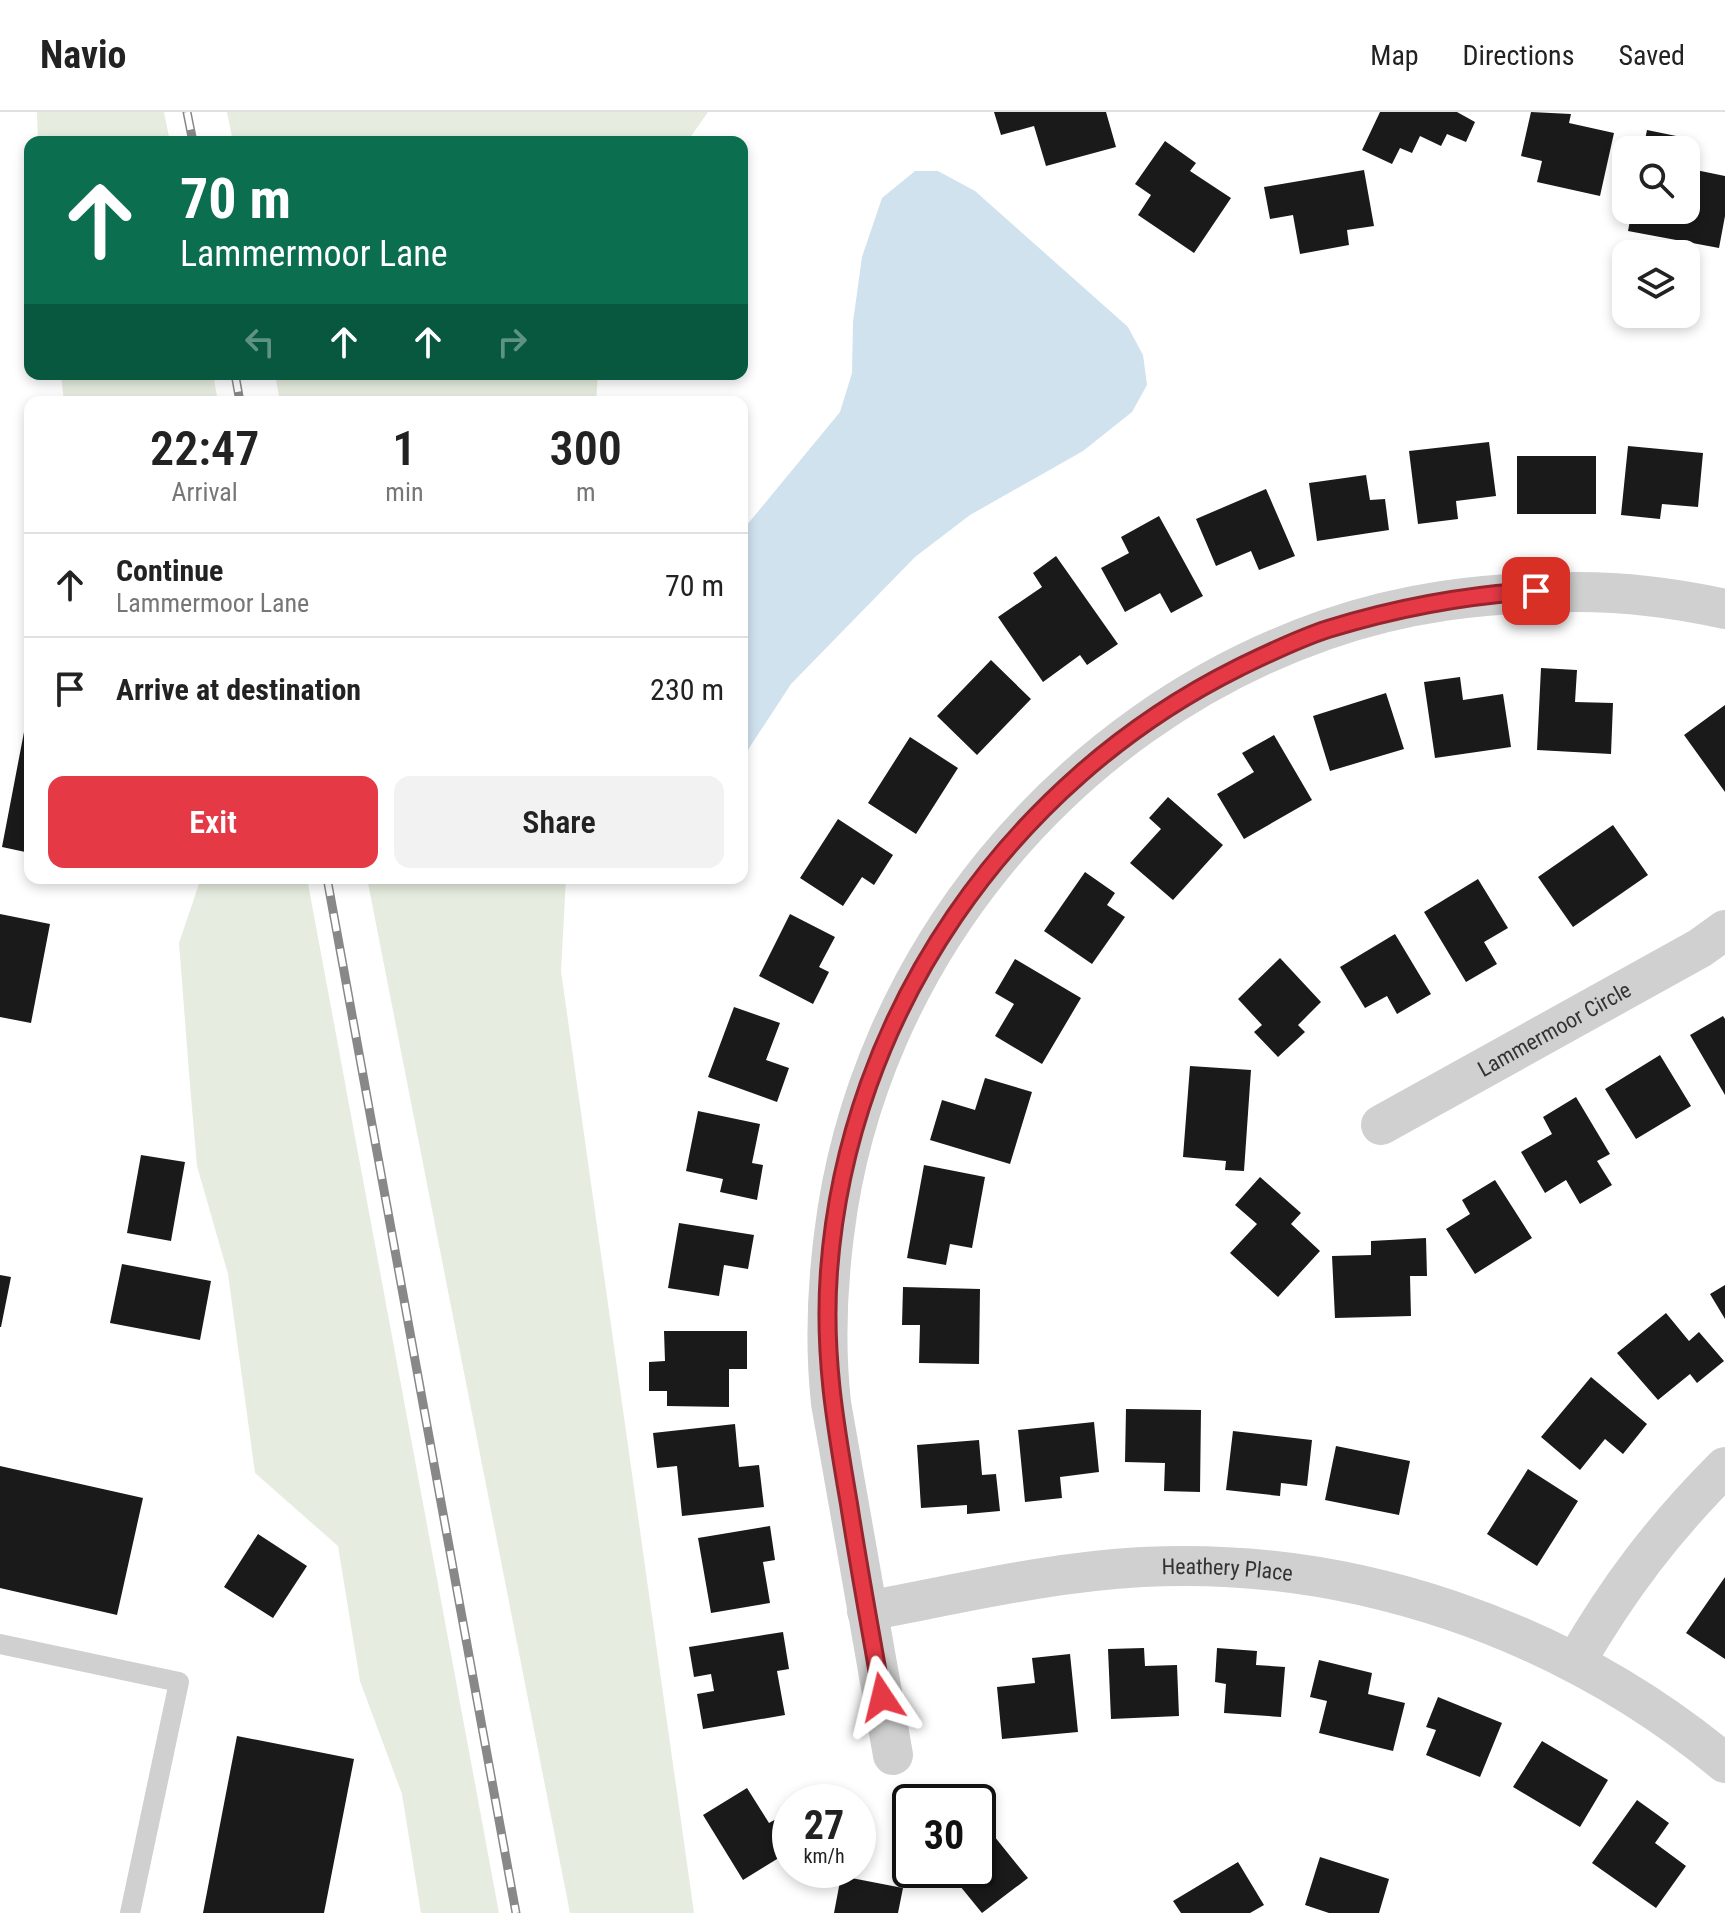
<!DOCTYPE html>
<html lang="en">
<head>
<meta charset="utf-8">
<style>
	body { margin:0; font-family:"Roboto Condensed",sans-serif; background:#f2f2f2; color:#222; height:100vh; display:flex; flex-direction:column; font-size:30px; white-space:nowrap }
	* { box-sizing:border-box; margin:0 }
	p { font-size:26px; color:#767676 }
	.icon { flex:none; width:44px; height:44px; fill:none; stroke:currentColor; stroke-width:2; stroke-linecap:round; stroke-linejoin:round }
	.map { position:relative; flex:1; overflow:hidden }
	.drawer { position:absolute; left:24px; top:284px; width:724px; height:488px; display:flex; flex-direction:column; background:#fff; border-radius:16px; box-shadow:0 4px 12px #0003 }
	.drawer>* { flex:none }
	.hud { position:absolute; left:24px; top:24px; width:724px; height:244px; border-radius:16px; box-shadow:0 4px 12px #0003; background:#0b6e4f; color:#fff; overflow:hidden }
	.controls { position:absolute; left:1612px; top:24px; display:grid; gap:16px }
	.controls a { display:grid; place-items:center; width:88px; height:88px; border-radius:16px; background:#fff; box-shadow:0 4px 12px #0003; font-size:40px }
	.speed { position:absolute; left:772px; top:1672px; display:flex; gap:16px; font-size:40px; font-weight:700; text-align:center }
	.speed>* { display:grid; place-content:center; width:104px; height:104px; border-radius:50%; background:#fff; box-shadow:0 4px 12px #0003; line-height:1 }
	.speed small { font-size:20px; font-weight:400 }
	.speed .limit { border:4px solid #111; border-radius:12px; background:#fff; color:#111 }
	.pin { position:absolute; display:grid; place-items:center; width:68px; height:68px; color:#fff; margin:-34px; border-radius:16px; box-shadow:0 4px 12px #0006 }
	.me { position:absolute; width:88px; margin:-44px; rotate:350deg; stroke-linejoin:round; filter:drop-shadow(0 0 6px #0008) }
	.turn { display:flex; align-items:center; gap:28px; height:168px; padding:0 24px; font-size:36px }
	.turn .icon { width:104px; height:104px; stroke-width:2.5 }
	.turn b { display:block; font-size:56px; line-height:68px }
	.lanes { display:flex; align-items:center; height:76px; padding:0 24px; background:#0003; justify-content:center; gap:40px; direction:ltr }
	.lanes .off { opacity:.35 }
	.eta { display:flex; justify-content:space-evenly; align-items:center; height:136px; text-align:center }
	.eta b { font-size:48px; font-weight:600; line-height:56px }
	.button { display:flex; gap:16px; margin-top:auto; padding:16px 24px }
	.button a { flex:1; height:92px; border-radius:16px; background:#e63946; color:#fff; font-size:32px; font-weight:600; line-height:92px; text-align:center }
	.button a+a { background:#f2f2f2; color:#222 }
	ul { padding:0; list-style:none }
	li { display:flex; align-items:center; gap:24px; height:104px; padding:0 24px; border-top:2px solid #e0e0e0 }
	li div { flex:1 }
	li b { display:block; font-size:30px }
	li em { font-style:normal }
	header { display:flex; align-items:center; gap:48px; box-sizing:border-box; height:112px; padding:0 40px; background:#fff; border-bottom:2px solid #e0e0e0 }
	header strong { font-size:38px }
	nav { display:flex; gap:44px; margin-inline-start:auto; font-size:28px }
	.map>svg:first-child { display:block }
	.green { fill:#e6ecdf }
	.water { fill:#cfe2ee }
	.building { fill:#1a1a1a }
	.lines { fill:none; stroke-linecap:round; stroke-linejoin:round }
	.service { stroke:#d0d0d0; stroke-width:20 }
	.minor { stroke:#d0d0d0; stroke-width:40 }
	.rail-casing { stroke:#888; stroke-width:9 }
	.rail { stroke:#fff; stroke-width:6; stroke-dasharray:18; stroke-linecap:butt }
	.route-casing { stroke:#96252e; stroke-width:20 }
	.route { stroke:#e63946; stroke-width:14 }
	.labels { text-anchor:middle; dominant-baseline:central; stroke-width:8; stroke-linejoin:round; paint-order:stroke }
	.street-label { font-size:22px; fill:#333; stroke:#fff }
</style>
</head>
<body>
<header>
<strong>Navio</strong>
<nav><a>Map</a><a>Directions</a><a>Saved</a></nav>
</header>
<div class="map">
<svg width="1725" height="1801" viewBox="0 0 1725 1801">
	<rect width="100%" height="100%" fill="#fff"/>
	<path class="green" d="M37,0h127l6,30h-132z
		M227,0h481l-21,30h-454z
		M61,262h152l5,28h-154z
		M275,262h323l-2,28h-316z
		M201,766h106l192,1035h-78l-19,-119 -42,-113 -22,-135 -83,-73 -27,-199 -31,-108 -7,-81 -11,-142z
		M367,766h199l-5,93 133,942h-124z"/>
	<path class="water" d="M915,59h23l37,20 153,136 15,28 4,30 -15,27 -49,39 -113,64 -55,42 -124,127 -49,75v-228l98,-119 12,-39 1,-51 9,-65 20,-59z"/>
	<path class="building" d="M994,0h112l10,35 -70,19 -12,-40 -33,9z
		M1380,0h77l18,10 -9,20 -19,-8 -6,12 -21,-10 -8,17 -12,-5 -8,16 -30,-14z
		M1531,0l40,2 -2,9 45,10 -14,63 -63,-14 5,-21 -21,-5z
		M1647,18l39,8 -3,12h-40z
		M1165,29l31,22 -6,8 41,27 -37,55 -56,-38 13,-20 -16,-11z
		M1686,56l39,8v40l-6,32 -91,-17 4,-21h54z
		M1364,58l10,56 -27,4 2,15 -49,9 -7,-39 -23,4 -6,-32z
		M1489,330l7,54 -40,5 2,18 -40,5 -9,-73z
		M1628,334l75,7 -5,54 -36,-3 -2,15 -39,-4z
		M1517,344h79v58h-79z
		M1366,363l4,25 15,-1 4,31 -72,11 -8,-58z
		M1266,377l29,67 -36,14 -8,-19 -35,15 -20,-47z
		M1159,404l44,80 -32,17 -11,-20 -35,19 -24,-44 28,-15 -8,-16z
		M1056,444l62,88 -31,21 -7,-10 -37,27 -45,-65 44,-30 -9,-14z
		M991,548l40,39 -54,56 -40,-39z
		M1541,556l36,2 -2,32 38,1 -2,51 -74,-4z
		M1460,565l3,23 40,-6 8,53 -76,11 -11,-76z
		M1386,581l18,56 -74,22 -17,-55z
		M1725,593v87l-41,-57z
		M24,620l6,1v120l-28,-6z
		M1274,623l38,65 -68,39 -27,-45 37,-22 -12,-19z
		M910,625l48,31 -42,66 -48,-31z
		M1168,685l55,48 -50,55 -43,-37 31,-34 -12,-11z
		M838,707l55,36 -19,30 -12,-8 -19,29 -43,-28z
		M1613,713l35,50 -75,52 -35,-50z
		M1085,760l30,21 -8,12 18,12 -33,47 -48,-33z
		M1478,767l30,49 -24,14 13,22 -31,18 -42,-70z
		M0,802l50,10 -19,99 -31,-6z
		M790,802l45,23 -16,30 10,5 -16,32 -54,-28z
		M1395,822l36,60 -34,20 -10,-18 -22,12 -25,-41z
		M1280,846l41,44 -23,23 7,7 -27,25 -24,-25 8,-7 -24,-26z
		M1015,847l66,39 -39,66 -47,-28 19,-32 -19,-11z
		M734,895l46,16 -14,37 23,8 -12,34 -69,-25z
		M1723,904l2,3v76l-35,-60z
		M1660,943l31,51 -55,33 -31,-50z
		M1190,954l61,4 -7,101 -19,-1 1,-9 -43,-4z
		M985,966l47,14 -22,72 -80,-24 12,-40 33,10z
		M1576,985l34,57 -13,7 15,24 -32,19 -14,-24 -21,13 -24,-41 31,-18 -9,-17z
		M698,999l62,13 -8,39 11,2 -6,35 -37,-8 3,-13 -37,-8z
		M141,1043l44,7 -14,79 -44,-8z
		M924,1053l61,12 -13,71 -22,-4 -4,21 -39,-7z
		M1260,1065l41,36 -10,11 29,27 -42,46 -48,-44 27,-29 -22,-19z
		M1495,1068l37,58 -57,36 -29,-45 24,-15 -8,-14z
		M679,1111l75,12 -6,34 -24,-4 -5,31 -51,-8z
		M1426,1126l1,38h-17l1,40 -76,2 -3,-62 39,-1v-14z
		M122,1152l89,17 -11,59 -90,-17z
		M0,1163l11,2 -10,50h-1z
		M1725,1173v34l-15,-25z
		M903,1175l77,2 -1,75 -60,-1 1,-38h-18z
		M1666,1201l23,28 10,-9 25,29 -27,22 -7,-9 -32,26 -41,-47z
		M664,1219h83v38h-18v38l-62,-1v-15h-18v-29l16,-1z
		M1591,1265l56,47 -24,30 -18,-15 -25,31 -39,-33z
		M1126,1297l75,1 -1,82 -36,-1 1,-28 -40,-1z
		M1094,1310l5,50 -39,5 2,21 -37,4 -7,-72z
		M735,1312l4,43 20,-2 5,42 -82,9 -5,-50 -20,2 -4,-35z
		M1233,1319l79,9 -5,46 -26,-3 -1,13 -54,-6z
		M979,1328l3,35 14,-1 4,37 -33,3v-9l-46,3 -4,-63z
		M1336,1334l74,15 -11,54 -74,-15z
		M0,1354l143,32 -26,117 -117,-27z
		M1528,1357l50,32 -41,65 -50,-32z
		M770,1414l5,34 -12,2 7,41 -59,10 -13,-75z
		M258,1422l49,32 -34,52 -49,-31z
		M1725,1465v82l-39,-26z
		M783,1520l6,37 -12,2 8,44 -82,14 -6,-35 17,-3 -3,-17 -17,3 -5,-30z
		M1144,1536l1,18 32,-1 2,51 -68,3 -3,-70z
		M1217,1536l40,3 -1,14 29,2 -4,50 -57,-4 2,-29 -11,-2z
		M1070,1542l8,78 -76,7 -5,-52 38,-4 -3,-25z
		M1319,1548l53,13 -4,21 37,9 -12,48 -74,-18 8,-32 -17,-4z
		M1438,1585l64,26 -22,54 -54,-22 10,-25 -10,-3z
		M237,1624l117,23 -30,154h-121z
		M1542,1629l66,39 -28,47 -67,-40z
		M747,1676l22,35 18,-10 3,5v33l-47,29 -40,-65z
		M1637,1688l32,23 -14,20 31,23 -30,42 -64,-45z
		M990,1719l38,47 -46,35 -35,-43h31v-29z
		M1320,1745l69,22 -10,34h-50l-24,-8z
		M1238,1750l26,43 -14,8h-69l-8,-12z
		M841,1764l62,12 -5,25h-64z"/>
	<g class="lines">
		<path class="service" d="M0,1532l179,38 -49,231"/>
		<g class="minor">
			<path id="s1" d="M1381,1013l319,-177 25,-18"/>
			<path id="s2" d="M867,1499c91,-17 182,-39 275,-44 211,-11 421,62 583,196"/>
			<path d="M1575,1551c44,-76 88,-134 150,-196"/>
			<path d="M893,1643l-62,-352c-6,-56 -4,-113 3,-168 33,-275 230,-514 491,-605 80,-28 156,-37 240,-38 54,-1 107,5 160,17"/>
		</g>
		<defs>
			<path id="rail" d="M187,0l6,30
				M235,262l5,28
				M327,766l189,1035"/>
		</defs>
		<use href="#rail" class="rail-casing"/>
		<use href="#rail" class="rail"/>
	</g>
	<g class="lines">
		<defs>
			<path id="route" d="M882,1585c-11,-64 -23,-128 -33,-193 -14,-81 -26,-150 -20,-233 19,-257 180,-489 409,-603 29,-14 59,-29 90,-39 68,-21 137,-34 208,-38"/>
		</defs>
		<use href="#route" class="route-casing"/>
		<use href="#route" class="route"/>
	</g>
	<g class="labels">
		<g class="street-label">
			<text stroke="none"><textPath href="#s1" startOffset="198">Lammermoor Circle</textPath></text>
			<text stroke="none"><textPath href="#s2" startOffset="364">Heathery Place</textPath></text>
		</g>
	</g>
</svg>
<div class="controls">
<a><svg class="icon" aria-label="search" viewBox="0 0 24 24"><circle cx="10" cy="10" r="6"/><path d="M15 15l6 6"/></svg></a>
<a><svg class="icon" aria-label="layers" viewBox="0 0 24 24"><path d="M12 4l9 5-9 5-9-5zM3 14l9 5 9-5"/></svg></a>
</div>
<div class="speed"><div>27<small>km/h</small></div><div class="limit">30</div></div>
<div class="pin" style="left:1536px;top:479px;background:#d93025"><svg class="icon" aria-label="arrive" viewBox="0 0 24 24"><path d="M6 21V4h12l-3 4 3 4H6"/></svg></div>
<svg class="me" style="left:882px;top:1585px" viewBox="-20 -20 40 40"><path d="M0-17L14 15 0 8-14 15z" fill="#e63946" stroke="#fff" stroke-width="4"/></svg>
<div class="hud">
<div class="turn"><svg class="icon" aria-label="ahead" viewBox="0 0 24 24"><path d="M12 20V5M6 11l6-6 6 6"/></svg><div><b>70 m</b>Lammermoor Lane</div></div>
<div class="lanes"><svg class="icon off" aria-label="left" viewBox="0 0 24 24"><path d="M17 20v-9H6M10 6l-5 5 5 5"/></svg><svg class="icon" aria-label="ahead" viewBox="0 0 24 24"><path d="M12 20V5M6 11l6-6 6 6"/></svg><svg class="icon" aria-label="ahead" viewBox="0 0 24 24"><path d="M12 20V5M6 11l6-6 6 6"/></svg><svg class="icon off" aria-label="right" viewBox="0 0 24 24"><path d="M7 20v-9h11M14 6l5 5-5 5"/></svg></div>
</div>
<section class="drawer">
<div class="eta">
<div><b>22:47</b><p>Arrival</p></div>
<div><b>1</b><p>min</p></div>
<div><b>300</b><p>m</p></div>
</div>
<ul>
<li><svg class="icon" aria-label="ahead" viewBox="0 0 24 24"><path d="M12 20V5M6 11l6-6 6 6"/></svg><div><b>Continue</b><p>Lammermoor Lane</p></div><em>70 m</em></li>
<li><svg class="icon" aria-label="arrive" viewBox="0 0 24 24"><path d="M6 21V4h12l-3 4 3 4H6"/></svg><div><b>Arrive at destination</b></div><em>230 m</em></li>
</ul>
<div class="button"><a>Exit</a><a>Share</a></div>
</section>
</div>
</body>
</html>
